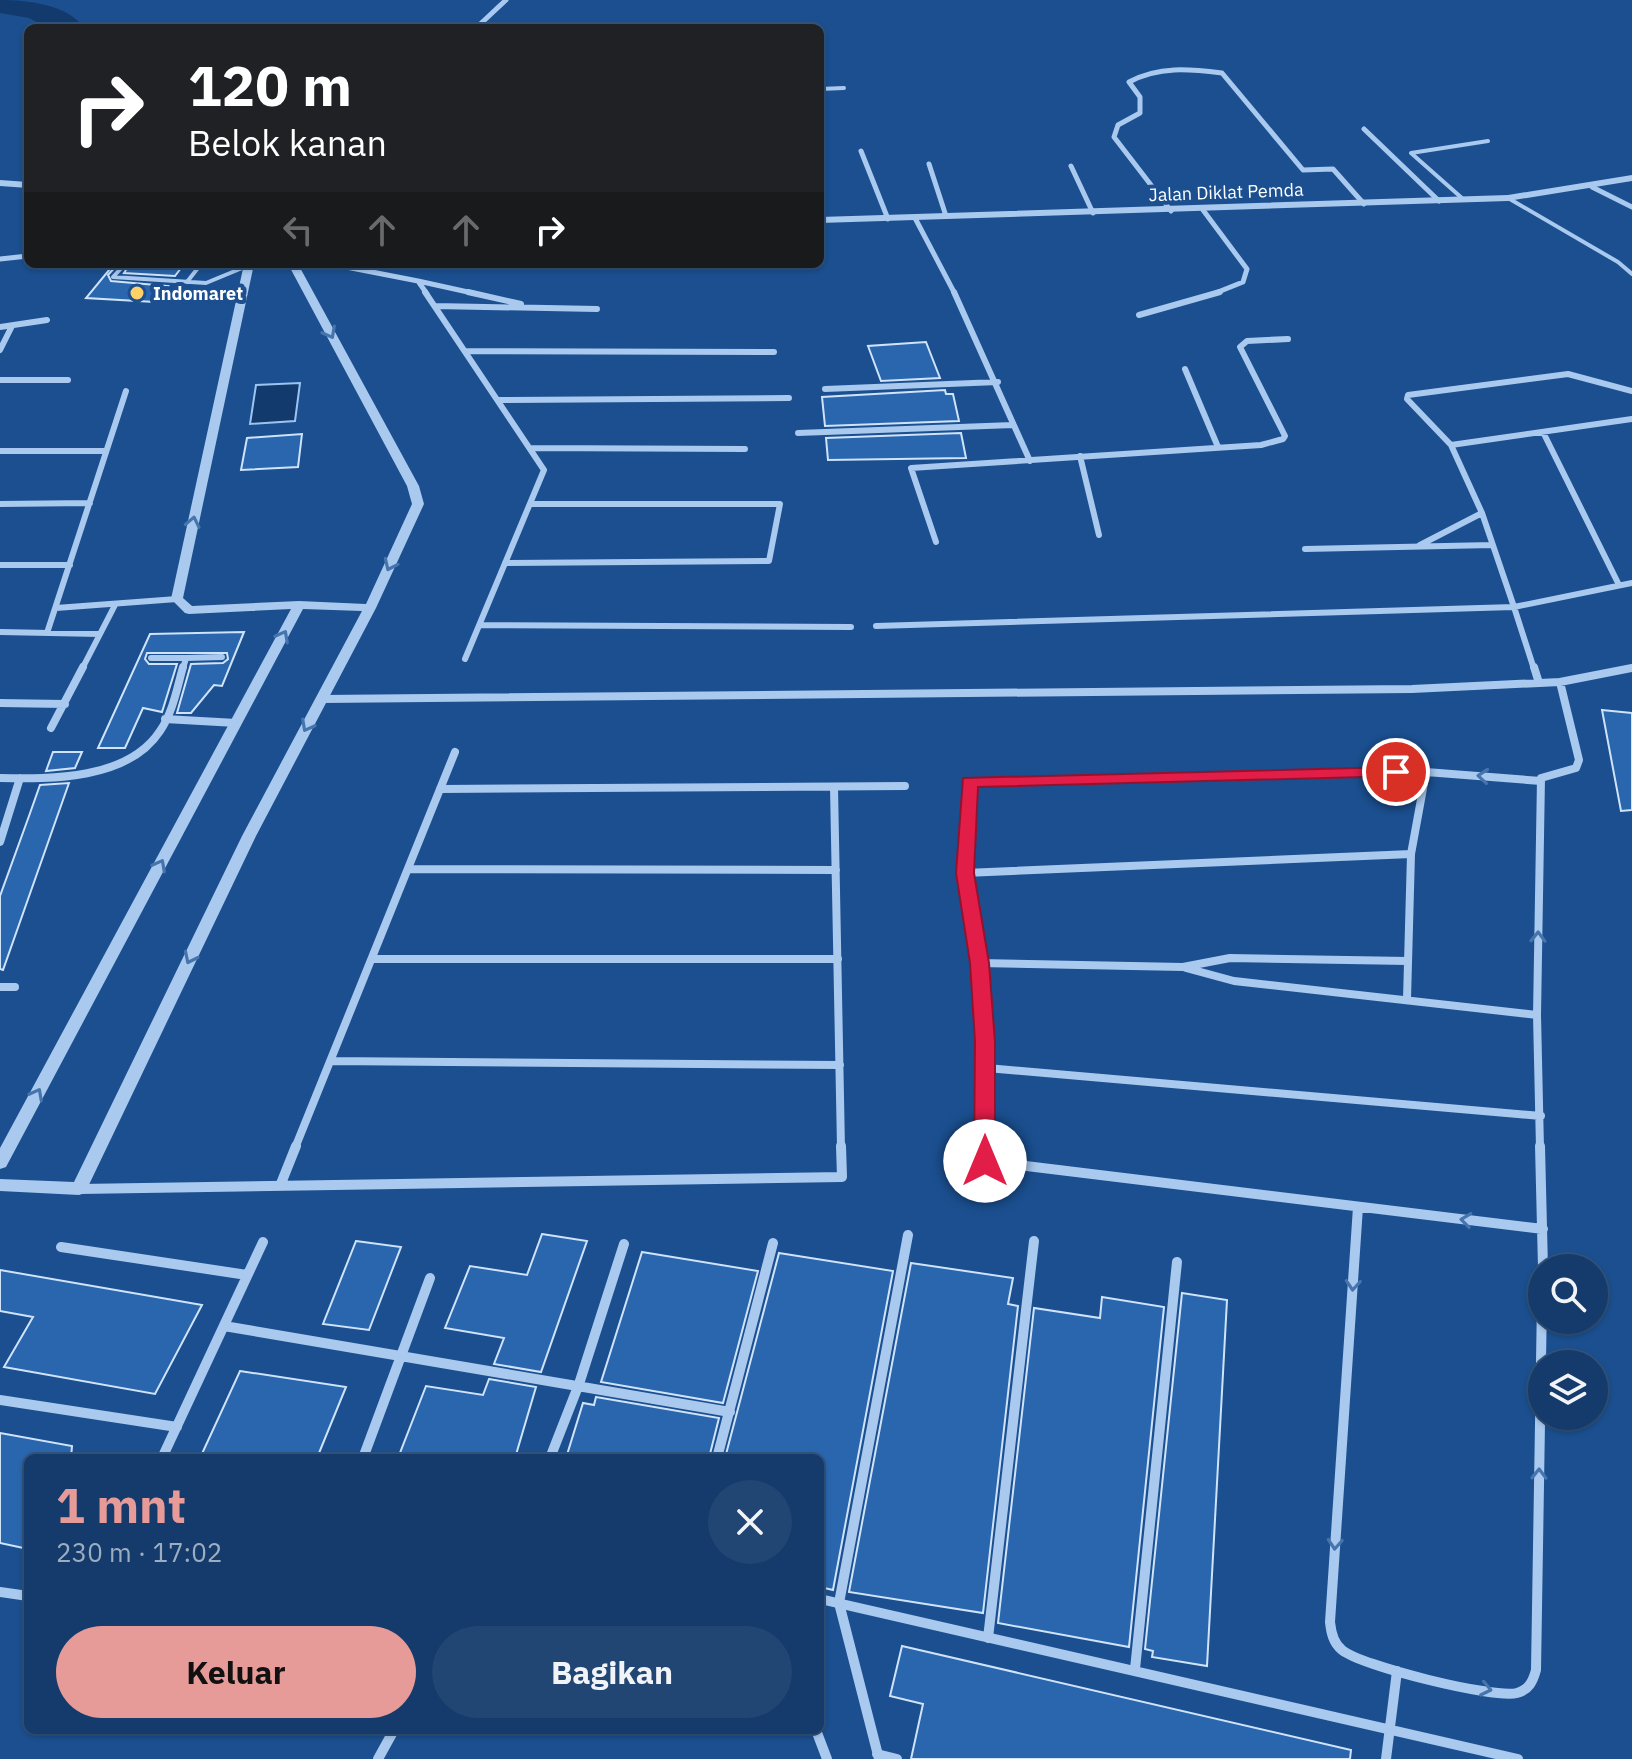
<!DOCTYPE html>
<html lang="id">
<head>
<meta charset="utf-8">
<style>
	body { margin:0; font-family:"IBM Plex Sans",sans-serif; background:#214673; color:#f1f3f6; height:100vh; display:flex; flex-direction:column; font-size:30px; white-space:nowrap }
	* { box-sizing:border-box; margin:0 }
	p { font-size:26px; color:#9dadc1 }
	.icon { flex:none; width:44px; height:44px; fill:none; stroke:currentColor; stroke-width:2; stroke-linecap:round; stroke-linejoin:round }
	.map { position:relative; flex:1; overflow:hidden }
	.drawer { position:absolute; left:24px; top:1454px; width:800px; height:280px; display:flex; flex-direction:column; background:#143b6b; border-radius:12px; box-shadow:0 2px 6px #0004,0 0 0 2px #33557e }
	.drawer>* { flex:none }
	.hud { position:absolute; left:24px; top:24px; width:800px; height:244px; border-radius:12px; box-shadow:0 2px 6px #0004,0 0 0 2px #33557e; background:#202124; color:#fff; overflow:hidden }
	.buttons { position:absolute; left:1528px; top:1254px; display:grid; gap:16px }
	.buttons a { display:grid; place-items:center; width:80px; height:80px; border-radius:50%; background:#143b6b; box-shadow:0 2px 6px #0004,0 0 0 2px #33557e; font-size:40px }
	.pin { position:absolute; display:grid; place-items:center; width:68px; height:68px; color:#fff; margin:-34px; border:4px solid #fff; border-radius:50%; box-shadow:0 2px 8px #0007 }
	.me { position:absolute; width:88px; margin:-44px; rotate:0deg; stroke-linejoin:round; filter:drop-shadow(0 0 6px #0008) }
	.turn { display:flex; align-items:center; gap:28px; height:168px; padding:0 32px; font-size:36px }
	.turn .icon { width:104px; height:104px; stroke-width:2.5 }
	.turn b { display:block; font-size:56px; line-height:68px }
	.lanes { display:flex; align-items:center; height:76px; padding:0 32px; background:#0003; justify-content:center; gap:40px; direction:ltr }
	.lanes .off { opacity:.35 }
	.round { display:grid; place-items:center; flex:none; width:84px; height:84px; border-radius:42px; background:#214673 }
	.head { display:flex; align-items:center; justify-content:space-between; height:136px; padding:0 32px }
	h1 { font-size:48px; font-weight:800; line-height:60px; color:#e69b98 }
	.action { display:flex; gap:16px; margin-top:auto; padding:16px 32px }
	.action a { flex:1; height:92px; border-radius:48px; background:#e69b98; color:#111; font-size:32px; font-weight:800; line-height:92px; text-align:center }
	.action a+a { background:#214673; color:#f1f3f6 }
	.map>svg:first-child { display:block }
	.water { fill:#123a6d; stroke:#9cc4f0; stroke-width:2 }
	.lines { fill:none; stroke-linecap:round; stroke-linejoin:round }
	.river { fill:#123a6d; fill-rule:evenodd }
	.building { fill:#2a66ad; stroke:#cfe3fa; stroke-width:2 }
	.service { stroke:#a9c9ee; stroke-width:4 }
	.minor-far3 { stroke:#a9c9ee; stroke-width:5 }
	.minor-far2 { stroke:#a9c9ee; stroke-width:6 }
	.minor-far1 { stroke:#a9c9ee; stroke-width:8 }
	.minor { stroke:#a9c9ee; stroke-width:10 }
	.tertiary { fill:#a9c9ee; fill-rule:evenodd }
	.oneway { stroke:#4674ac }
	.route { fill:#e11d48; stroke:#92132f; stroke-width:2 }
	.poi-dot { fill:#ffd166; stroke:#1b4f8f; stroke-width:3 }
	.labels { text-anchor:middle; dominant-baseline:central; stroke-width:8; stroke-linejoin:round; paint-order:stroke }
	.far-street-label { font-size:18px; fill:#fff; stroke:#1b4f8f }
	.far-poi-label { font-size:18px; font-weight:bold; fill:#fff; stroke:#1b4f8f; text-anchor:start }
</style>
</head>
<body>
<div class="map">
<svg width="1632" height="1759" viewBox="0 0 1632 1759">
	<rect width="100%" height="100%" fill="#1b4f8f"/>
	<path class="water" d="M300,383l-5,38 -45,3 6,-39z"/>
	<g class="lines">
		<path class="river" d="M0,0c26,0 68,4 84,28h-36l-19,-10 -29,-5z"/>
	</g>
	<path class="building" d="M114,264h4l-10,11 3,6 57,5 -13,16 -69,-4z
		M130,264h54l-9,12 -51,-3z
		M926,342l14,36 -59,3 -13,-35z
		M945,390l1,4h7l6,27 -134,5 -3,-29z
		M961,433l5,25 -138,2 -2,-22z
		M302,434l-4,33 -57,3 6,-32z
		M244,632l-22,54 -8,-1 -23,28h-14l14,-49 32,-1 5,-4 -1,-6h-80l-2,6 4,5h28l-15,48 -19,-4 -18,40h-27l52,-114z
		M1602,710l30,3v97l-11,1z
		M53,752h29l-7,16 -29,3z
		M69,783l-66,187 -3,-1v-73l29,-80 11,-31z
		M542,1234l45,7 -46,131 -47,-8 10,-26 -59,-10 25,-62 57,9z
		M356,1241l45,6 -32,83 -46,-6z
		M642,1252l116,19 -35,132 -122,-21z
		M779,1253l114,18 -60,319 -13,-3v-129h-95z
		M911,1263l102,15 -5,26 10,2 -35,307 -134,-21z
		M0,1270l156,27 46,8 -47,89 -151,-27 29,-50 -33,-6z
		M1182,1293l45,7 -20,366 -55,-9 1,-6 -8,-2z
		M1102,1297l62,10 -35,340 -131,-24 36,-315 66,10z
		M240,1371l106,16 -29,71h-117z
		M489,1379l47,8 -21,71h-117l28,-72 57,9z
		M596,1397l123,21 -10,40h-143l17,-55 11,2z
		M0,1433l72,13 -1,12h-43v91l-28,-6z
		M902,1646l449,104 -1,9h-439l12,-55 -33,-8z"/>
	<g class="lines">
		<path class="service" d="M820,89l24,-1
			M1508,198l110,64 14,12
			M1463,199l-52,-46 77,-12
			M125,264l-12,13 93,6 41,-17
			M187,282l14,-18"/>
		<path class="minor-far3" d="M476,28l30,-28
			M1364,129l75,72
			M861,151l27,68
			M929,164l17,52
			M1071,166l22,47
			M1592,187l40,20
			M1203,210l44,59 -4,13 -30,12
			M1171,211l-57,-74 4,-12 22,-12v-16l-11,-15c30,-16 60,-13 93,-9l81,97 30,-1 31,35
			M915,218l40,76
			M0,259l28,-3
			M293,264l43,1 82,16 9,13
			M418,281l59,13"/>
		<path class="minor-far2" d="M425,292l119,178 -79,189
			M468,292l53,12
			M954,292l76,169
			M435,306l162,3
			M1139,315l81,-23
			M0,327l47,-7
			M0,350l12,-24
			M465,351l309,1
			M1185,369l33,78
			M0,380h68
			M825,389l173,-7
			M498,400l291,-2
			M1543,432l76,153
			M798,433l215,-8
			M1451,445l181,-26
			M530,448l215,1
			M0,451h106
			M1080,456l19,79
			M0,504l90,-1
			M936,542l-25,-74 350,-23 22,-6 2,-3 -45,-89 7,-6 41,-2
			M1420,545l62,-32
			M1305,549l187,-4
			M505,563l264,-2 11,-57h-250
			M0,565h70
			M56,608l121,-9
			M480,625l371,2
			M876,626l638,-19 -32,-94 -31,-68 -44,-46 1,-4 160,-21 64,17
			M0,632l99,2
			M47,633l79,-242
			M151,658h35
			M82,669l33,-64
			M183,669l3,-11 36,-1
			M1534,669l-20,-62 118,-24
			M1628,669l4,-1"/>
		<path class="minor-far1" d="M1534,667l5,16
			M322,699l1090,-10 148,-7 72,-14
			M0,703l65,1
			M165,719l71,4
			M51,728l32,-61
			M0,778c51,1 128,2 160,-47 13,-19 17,-43 23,-64
			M1541,781l-115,-9 -456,10 -5,91 14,90 8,105 554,48
			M834,787l7,361
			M440,789l465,-3
			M0,842l20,-64
			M408,869l428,1
			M965,873l446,-19
			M372,959h466
			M979,963l204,4 47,-9 178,3
			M1186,968l48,13 303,34
			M0,987h15
			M1407,999l4,-145 15,-82
			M331,1061l509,4
			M295,1148l160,-396
			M985,1148l2,-80
			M1540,1148l-3,-133 4,-237 35,-10 3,-8 -19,-78"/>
		<path class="minor" d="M985,1146v15l558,68
			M1540,1146l3,122
			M280,1186l16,-40
			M79,1189l763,-12 -1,-31
			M1358,1207l-28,415c1,10 3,21 12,28 19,16 152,49 175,43 12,-3 16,-12 19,-23l6,-370
			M61,1247l186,28
			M224,1326l506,86
			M0,1400l177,27
			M162,1458l101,-216
			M363,1458l67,-180
			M550,1458l29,-74 45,-140
			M717,1458l56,-215
			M0,1592l28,4
			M820,1599l698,160
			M988,1638l46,-397
			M1135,1669l42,-407
			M816,1730l11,29
			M877,1754l20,5
			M378,1759l16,-29
			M879,1759l-40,-156 69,-368
			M1386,1759l11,-88"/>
		<path class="tertiary" d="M1632,175v6l-124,20 -688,22v-6l688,-22z
			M0,180l28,2v6l-28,-2z
			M244,264h10l-71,334 9,8 107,-5 67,3 46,-100 -5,-18 -119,-222h10l121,222 5,18 -48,104 -120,228 -171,357 -6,2 -79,-4v-12l74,3 168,-346 120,-225 -59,-2 -297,558 -6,2v-21l291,-539 -102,5 -4,-1 -14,-14z"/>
	</g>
	<defs><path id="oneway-chevron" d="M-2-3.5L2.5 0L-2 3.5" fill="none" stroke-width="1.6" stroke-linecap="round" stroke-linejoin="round" transform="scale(2)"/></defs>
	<g class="oneway">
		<use href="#oneway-chevron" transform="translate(330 333) rotate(62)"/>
		<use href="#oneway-chevron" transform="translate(193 522) rotate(-78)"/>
		<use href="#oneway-chevron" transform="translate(390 565) rotate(115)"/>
		<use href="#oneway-chevron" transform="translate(283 636) rotate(-62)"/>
		<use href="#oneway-chevron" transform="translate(307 726) rotate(118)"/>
		<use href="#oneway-chevron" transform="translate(1483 776) rotate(-175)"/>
		<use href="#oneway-chevron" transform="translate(160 865) rotate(-62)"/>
		<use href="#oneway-chevron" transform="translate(1538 937) rotate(-89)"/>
		<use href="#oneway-chevron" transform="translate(190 958) rotate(116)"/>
		<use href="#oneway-chevron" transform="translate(37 1094) rotate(-62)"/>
		<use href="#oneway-chevron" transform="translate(1466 1220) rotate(-173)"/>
		<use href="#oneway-chevron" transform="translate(1353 1285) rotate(94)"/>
		<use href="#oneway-chevron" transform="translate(1539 1474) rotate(-89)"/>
		<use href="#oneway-chevron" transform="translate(1335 1544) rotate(94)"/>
		<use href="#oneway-chevron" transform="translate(1486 1689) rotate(12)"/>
	</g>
	<path class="route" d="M1396,767l8,5 -2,4 -424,11 -4,86 15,90 6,79v119l-10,8 -8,-3 -3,-5 1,-119 -5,-79 -14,-90 7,-95z"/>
	<circle class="poi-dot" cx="137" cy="293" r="8"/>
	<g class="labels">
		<g class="far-street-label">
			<text transform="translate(1226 192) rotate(-2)">Jalan Diklat Pemda</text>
		</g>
		<g class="far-poi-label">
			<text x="153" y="293">Indomaret</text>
		</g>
	</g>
</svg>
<div class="buttons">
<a><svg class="icon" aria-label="search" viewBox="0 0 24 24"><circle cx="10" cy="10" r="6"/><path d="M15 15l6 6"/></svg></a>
<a><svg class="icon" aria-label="layers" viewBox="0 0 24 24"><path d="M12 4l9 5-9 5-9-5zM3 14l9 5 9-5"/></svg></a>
</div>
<div class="pin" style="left:1396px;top:772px;background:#d93025"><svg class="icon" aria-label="arrive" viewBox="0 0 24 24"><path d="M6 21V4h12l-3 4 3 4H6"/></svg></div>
<svg class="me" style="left:985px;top:1161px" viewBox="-20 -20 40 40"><circle r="19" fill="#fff"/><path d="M0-13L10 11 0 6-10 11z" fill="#e11d48"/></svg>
<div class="hud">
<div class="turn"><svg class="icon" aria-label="right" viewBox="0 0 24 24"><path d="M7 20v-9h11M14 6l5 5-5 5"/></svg><div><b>120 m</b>Belok kanan</div></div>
<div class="lanes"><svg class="icon off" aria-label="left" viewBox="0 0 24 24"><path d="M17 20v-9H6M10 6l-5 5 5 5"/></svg><svg class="icon off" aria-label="ahead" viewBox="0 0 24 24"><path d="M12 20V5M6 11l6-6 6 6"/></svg><svg class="icon off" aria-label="ahead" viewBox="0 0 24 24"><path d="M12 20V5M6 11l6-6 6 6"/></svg><svg class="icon" aria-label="right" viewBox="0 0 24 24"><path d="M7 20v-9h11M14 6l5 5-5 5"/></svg></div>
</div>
<section class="drawer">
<div class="head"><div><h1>1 mnt</h1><p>230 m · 17:02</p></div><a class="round"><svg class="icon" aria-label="close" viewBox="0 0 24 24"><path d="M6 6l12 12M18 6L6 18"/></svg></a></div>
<div class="action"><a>Keluar</a><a>Bagikan</a></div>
</section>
</div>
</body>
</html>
